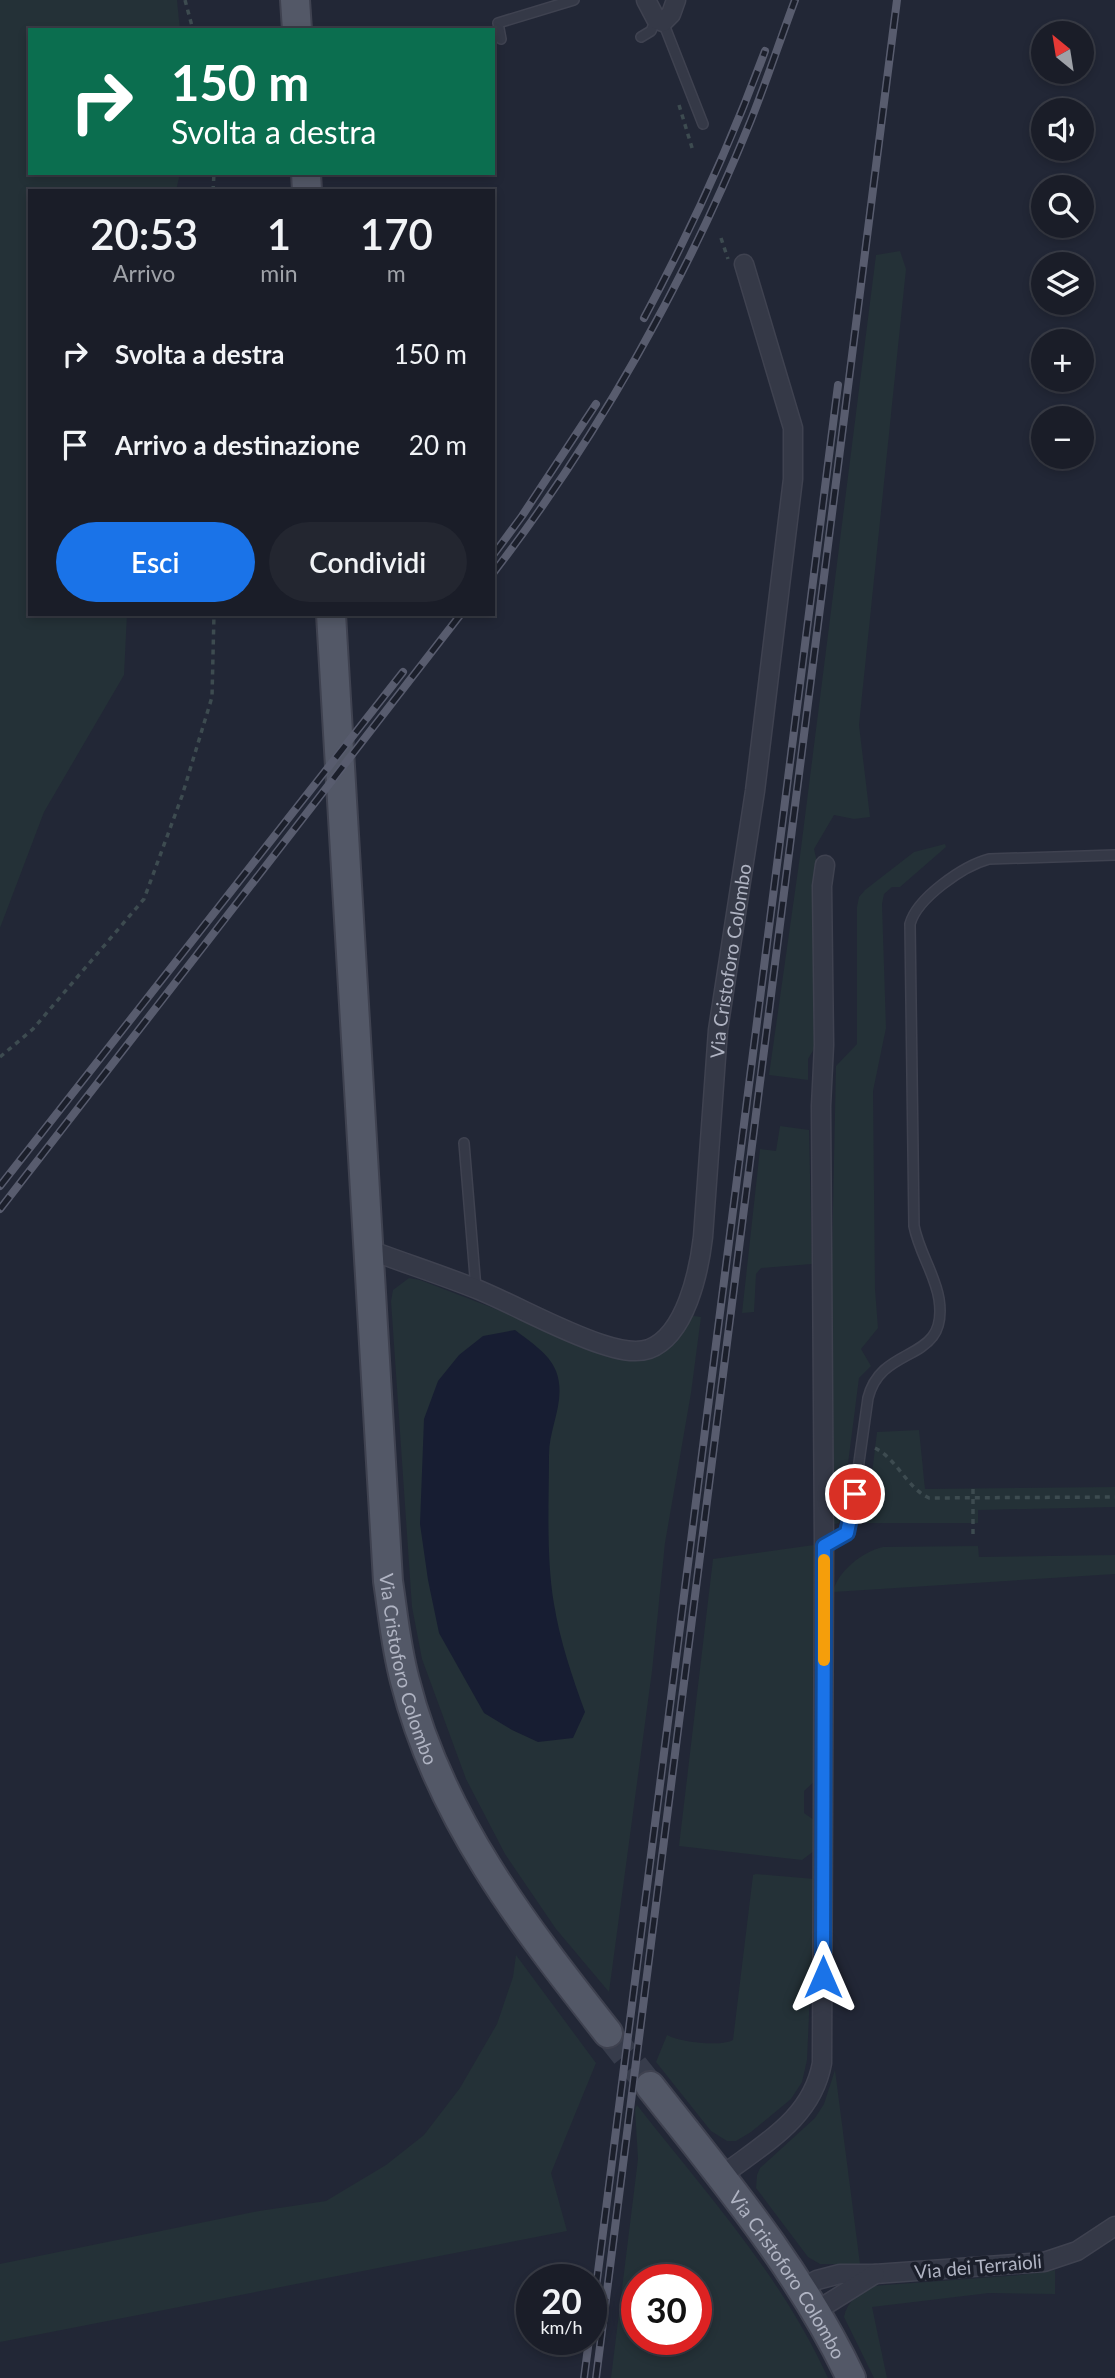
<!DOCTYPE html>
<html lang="it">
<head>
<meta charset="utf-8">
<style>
	body { margin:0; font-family:Lato,sans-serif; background:#232630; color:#f1f3f6; height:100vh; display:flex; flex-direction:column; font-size:26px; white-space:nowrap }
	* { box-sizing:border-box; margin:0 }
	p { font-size:23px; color:#9fa2a8 }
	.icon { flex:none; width:38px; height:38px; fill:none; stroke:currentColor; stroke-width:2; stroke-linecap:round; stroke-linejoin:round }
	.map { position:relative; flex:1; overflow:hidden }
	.panel { position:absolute; left:28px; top:189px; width:467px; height:427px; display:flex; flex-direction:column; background:#1a1d28; border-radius:0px; box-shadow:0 4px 10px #0003,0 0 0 2px #383b45 }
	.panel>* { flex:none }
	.hud { position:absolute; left:28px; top:28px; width:467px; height:147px; border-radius:0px; box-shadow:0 4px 10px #0003,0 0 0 2px #383b45; background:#0b6e4f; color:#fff; overflow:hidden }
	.needle { width:46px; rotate:330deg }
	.fabs { position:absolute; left:1031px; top:21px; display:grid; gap:14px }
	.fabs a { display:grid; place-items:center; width:63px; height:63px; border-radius:50%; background:#1a1d28; box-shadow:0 4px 10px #0003,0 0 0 2px #383b45; font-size:35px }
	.speed { position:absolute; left:516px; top:2264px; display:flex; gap:14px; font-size:35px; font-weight:700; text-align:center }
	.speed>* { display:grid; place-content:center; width:91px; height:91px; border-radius:50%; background:#1a1d28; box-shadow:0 4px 10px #0003,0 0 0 2px #383b45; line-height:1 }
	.speed small { font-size:18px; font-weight:400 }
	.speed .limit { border:10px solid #d22; background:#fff; color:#111 }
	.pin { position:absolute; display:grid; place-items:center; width:60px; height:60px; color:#fff; margin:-30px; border:4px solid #fff; border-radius:50%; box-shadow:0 2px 7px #0007 }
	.me { position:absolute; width:77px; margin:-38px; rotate:0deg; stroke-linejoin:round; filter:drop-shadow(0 0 5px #0008) }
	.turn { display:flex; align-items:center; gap:24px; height:147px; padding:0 28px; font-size:32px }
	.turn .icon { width:91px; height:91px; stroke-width:2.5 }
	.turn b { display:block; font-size:49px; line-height:60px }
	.eta { display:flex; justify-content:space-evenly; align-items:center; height:119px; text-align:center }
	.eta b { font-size:42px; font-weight:600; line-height:49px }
	.primary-button { display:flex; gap:14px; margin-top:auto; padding:14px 28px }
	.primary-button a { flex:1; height:80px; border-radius:42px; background:#1a73e8; color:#fff; font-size:28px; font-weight:600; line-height:80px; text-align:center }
	.primary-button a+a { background:#232630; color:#f1f3f6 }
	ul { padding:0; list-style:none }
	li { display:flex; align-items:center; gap:21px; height:91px; padding:0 28px }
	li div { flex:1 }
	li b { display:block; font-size:26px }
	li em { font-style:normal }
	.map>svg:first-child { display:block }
	.green { fill:#243137; fill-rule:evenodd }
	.water { fill:#171d32 }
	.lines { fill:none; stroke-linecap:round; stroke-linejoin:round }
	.primary-tunnel { stroke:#373c4b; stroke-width:28; stroke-dasharray:28 14; stroke-linecap:butt }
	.lane-casing { stroke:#3f4250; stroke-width:12 }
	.street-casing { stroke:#3f4250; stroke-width:21 }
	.primary-casing { stroke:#3f4250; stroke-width:32 }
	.path { stroke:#3d4b50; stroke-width:3.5; stroke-dasharray:5 5; stroke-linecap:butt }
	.lane { stroke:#353947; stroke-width:9 }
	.street { stroke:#353947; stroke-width:18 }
	.primary { stroke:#535867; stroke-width:28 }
	.rail-casing { stroke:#585c6e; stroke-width:8 }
	.rail { stroke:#1b1f2b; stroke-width:5; stroke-dasharray:16; stroke-linecap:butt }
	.route-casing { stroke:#114b97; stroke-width:18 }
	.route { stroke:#1a73e8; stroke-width:12 }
	.slow { stroke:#f59e0b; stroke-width:12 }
	.labels { text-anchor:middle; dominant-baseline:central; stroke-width:7; stroke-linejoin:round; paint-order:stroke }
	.street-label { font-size:19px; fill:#b0b4c3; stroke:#1b1f2b }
</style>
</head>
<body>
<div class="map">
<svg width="1115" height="2378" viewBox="0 0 1115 2378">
	<rect width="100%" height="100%" fill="#222736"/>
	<path class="green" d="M0,0h177l3,30h-150v143h150l-4,18h-146v423h97l-3,61 -80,137 -44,116z
		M900,251l6,18 -47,456 11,92 -16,2 -20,-4 -20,34 3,13 1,180 -10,17v21l-39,-5 31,-219 76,-601z
		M945,844l1,3 -46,40h-8l-8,7 -2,10 4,124 -13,63 2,198 3,39 -17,21 10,17 -12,12 -18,140 -2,5 -4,1 -3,-1 -1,-221 5,-236 21,-22v-137l2,-10 6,-7 49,-38z
		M780,1126l29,4 3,134 -51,4 -5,6 -2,38 -12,1 18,-164 16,2z
		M409,1278l11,2 178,68 55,8 21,-14 13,-27 14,2 -10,76 -26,150 -13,128 -43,321 -53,-63 -51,-75 -39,-75 -44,-120 -10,-52 -21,-306 2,-11z
		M919,1430l6,59 190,-2v20l-137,3v13h-112l11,-91z
		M814,1545l1,236 -11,10v22l10,7v31l-12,9 -123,-14 34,-287z
		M978,1546l1,11 136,-2v19l-282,18c4,-20 30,-41 50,-45z
		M756,1874l59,5 -8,181 -5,22 -11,17 -40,33 -15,9h-9l-16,-10 -55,-69 11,-27c12,7 54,12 66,5l20,-165z
		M516,1955l80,108 -45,110 16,58 -567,111v-78l259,-53 67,-10 60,-36 38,-30 36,-47 37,-64 16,-47z
		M835,2070l25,194h-40l-12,-7 -52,-69 1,-13 3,-7 55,-50 9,-14z
		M637,2105c68,87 145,171 191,273h-217l27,-219 -3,-50zM637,2280h59v60h-59z
		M1055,2270v24l-66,-1 -117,14 15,71h-13l-30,-61c3,-16 15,-24 28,-31l148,-11z"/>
	<path class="water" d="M515,1330c14,11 34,23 41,41 11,29 -7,55 -7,84 0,49 -3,101 5,149 6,37 18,72 31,108l-12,26 -35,4 -26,-12 -28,-17 -45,-80 -11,-53 -8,-56 4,-105 14,-38 21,-26 24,-19z"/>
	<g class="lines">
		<path class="primary-tunnel" d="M608,2033l42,53"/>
		<defs>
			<path id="lane" d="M663,22l40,102
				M641,37l10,-6 5,-12
				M501,39l-3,-16 76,-23
				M464,1143l12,146
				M824,1546l23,-13 4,-14 17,-121c14,-56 81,-33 71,-99 -4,-25 -20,-47 -25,-73l-4,-302c7,-26 53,-58 79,-65l126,-4"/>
			<g id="street">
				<path d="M646,0l10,19 7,3 8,-8 5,-14"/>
				<path id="s1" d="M367,1249c37,14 75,26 112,41 40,17 80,40 122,54 15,5 33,10 48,5 37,-14 50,-78 54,-112l15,-207 37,-239 38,-312v-51l-49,-164"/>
				<path d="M720,2177c43,-33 92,-58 102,-114l2,-517 -3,-440 3,-61 -2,-159 3,-21"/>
				<path d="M802,2288l15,-8 23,-6h35l169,-12 33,-11 38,-25"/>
				<path d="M816,2311l59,-37"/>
			</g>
			<g id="primary">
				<path d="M295,0l2,30"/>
				<path d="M306,173l1,18"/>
				<path id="s2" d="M331,614l57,967c5,33 8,67 17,100 34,136 118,244 203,352"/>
				<path id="s3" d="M650,2086c73,93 150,184 201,292"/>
			</g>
		</defs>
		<use href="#lane" class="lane-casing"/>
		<use href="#street" class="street-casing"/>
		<use href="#primary" class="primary-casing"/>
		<path class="path" d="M185,0l8,30
			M679,105l14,46
			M213,191l1,-18
			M721,238l7,21
			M0,1057l33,-28 111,-130 38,-103 30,-99 2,-83
			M875,1448c22,11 32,40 54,50l186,-1
			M973,1489v45"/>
		<use href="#lane" class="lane"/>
		<use href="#street" class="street"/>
		<use href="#primary" class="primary"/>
		<defs>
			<path id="rail" d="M644,318c46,-86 87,-175 121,-267
				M494,554l28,-38 74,-112
				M494,572c104,-135 193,-293 257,-452 16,-40 29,-80 44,-120
				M0,1186l403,-514
				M0,1209l461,-595
				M592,2319l246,-1934
				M584,2378l5,-38
				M596,2378l301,-2378"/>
		</defs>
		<use href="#rail" class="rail-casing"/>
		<use href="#rail" class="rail"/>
	</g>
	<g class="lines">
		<defs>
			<path id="route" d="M823,1977l1,-431 23,-13 8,-39"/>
		</defs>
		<use href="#route" class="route-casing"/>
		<use href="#route" class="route"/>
		<path class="slow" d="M824,1560v100"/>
	</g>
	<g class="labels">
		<g class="street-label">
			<text stroke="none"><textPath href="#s1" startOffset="709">Via Cristoforo Colombo</textPath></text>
			<text stroke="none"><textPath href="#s2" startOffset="1059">Via Cristoforo Colombo</textPath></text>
			<text transform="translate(978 2266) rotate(-5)">Via dei Terraioli</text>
			<text stroke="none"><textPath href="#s3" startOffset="234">Via Cristoforo Colombo</textPath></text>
		</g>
	</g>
</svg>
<div class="fabs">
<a><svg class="needle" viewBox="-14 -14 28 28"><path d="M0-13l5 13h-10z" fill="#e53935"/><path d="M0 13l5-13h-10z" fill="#9fa2a8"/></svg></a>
<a><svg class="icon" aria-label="sound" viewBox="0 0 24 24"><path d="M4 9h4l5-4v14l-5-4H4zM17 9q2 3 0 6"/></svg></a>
<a><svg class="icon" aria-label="search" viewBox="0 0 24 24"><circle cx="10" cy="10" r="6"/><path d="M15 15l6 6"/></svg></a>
<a><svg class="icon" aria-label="layers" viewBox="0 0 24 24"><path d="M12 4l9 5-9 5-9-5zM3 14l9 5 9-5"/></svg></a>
<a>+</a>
<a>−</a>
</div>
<div class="speed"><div>20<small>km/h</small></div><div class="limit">30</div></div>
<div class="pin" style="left:855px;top:1494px;background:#d93025"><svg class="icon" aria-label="arrive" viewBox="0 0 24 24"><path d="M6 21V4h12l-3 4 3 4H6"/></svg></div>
<svg class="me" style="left:823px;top:1977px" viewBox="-20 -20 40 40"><path d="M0-17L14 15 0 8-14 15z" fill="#1a73e8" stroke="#fff" stroke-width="4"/></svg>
<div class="hud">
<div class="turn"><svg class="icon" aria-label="right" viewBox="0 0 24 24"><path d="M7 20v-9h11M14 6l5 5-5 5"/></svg><div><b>150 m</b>Svolta a destra</div></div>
</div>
<section class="panel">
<div class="eta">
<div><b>20:53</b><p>Arrivo</p></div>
<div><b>1</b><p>min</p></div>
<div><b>170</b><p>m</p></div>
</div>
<ul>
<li><svg class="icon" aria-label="right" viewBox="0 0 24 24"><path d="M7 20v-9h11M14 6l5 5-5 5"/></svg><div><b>Svolta a destra</b></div><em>150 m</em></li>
<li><svg class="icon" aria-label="arrive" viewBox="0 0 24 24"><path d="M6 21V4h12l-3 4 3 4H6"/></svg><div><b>Arrivo a destinazione</b></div><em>20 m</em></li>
</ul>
<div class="primary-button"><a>Esci</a><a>Condividi</a></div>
</section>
</div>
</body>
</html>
